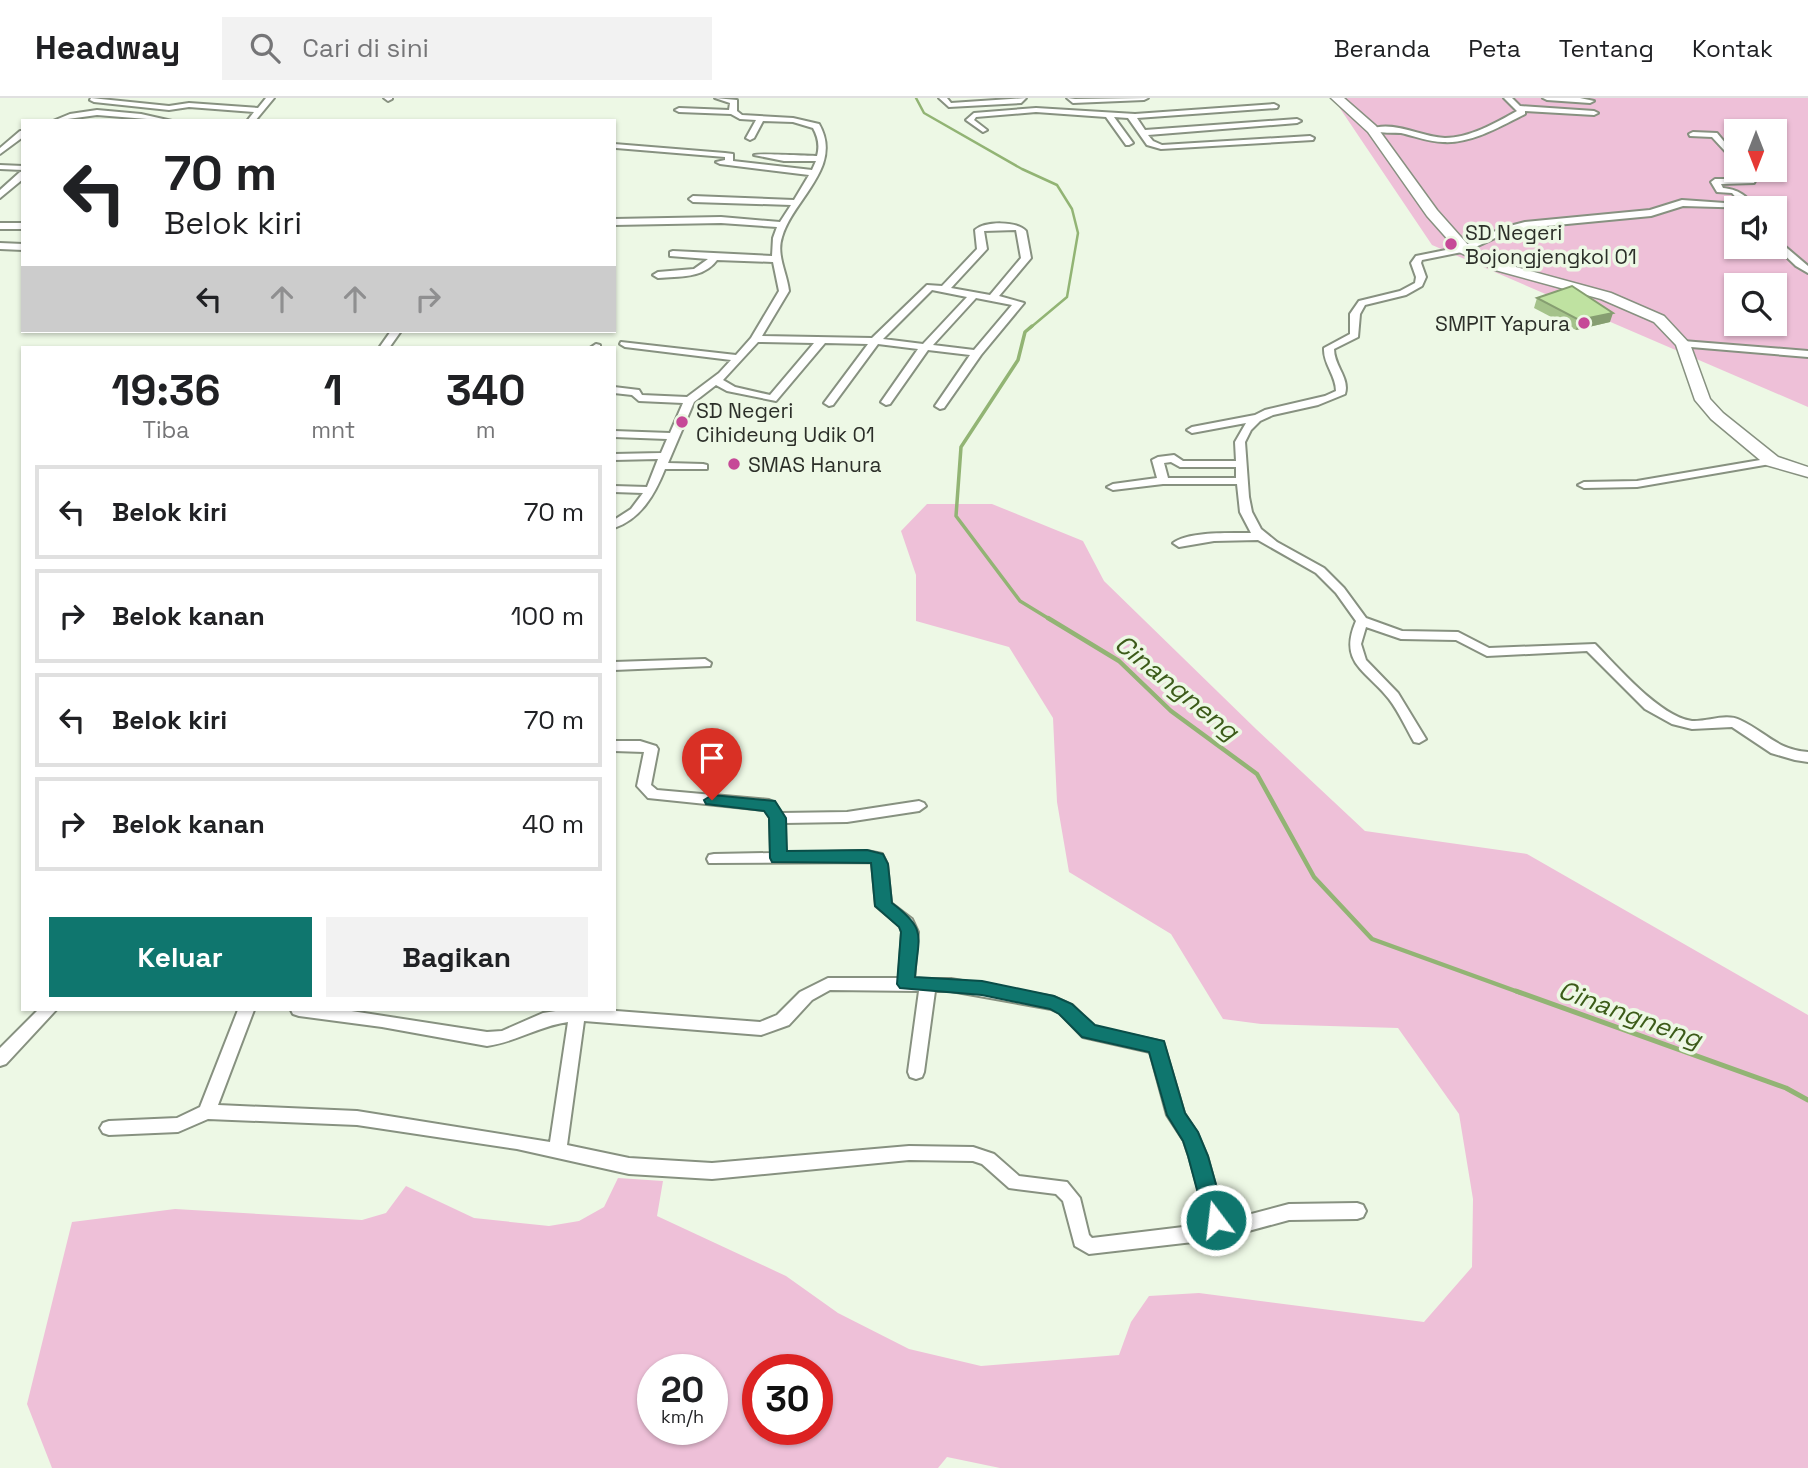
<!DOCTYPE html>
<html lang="id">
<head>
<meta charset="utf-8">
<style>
	body { margin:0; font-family:"Space Grotesk",sans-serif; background:#f2f2f2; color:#202124; height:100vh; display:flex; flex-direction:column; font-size:26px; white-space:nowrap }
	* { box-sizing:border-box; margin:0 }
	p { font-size:23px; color:#757577 }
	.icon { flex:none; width:38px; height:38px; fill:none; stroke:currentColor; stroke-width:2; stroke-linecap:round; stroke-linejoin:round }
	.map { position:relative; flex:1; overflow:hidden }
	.details { position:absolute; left:21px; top:248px; width:595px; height:665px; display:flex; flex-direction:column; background:#fff; border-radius:0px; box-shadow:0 2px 5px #0004 }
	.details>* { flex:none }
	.guide { position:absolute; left:21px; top:21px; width:595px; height:214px; border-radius:0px; box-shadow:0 2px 5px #0004; background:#fff; color:#202124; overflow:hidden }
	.needle { width:46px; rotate:180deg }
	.buttons { position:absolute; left:1724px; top:21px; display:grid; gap:14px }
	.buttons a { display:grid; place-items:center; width:63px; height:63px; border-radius:0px; background:#fff; box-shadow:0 2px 5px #0004; font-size:35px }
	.speed { position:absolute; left:637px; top:1256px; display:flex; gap:14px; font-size:35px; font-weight:700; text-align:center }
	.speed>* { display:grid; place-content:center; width:91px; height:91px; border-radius:50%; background:#fff; box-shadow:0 2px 5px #0004; line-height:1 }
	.speed small { font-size:18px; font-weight:400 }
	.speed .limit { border:10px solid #d22; background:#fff; color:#111 }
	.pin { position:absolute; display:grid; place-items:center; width:60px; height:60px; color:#fff; margin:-72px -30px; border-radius:50% 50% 50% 0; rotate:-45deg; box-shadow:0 0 7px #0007 }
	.pin .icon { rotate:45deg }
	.me { position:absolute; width:77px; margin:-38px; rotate:345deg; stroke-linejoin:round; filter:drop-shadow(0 0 5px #0008) }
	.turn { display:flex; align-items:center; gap:24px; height:147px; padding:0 28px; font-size:32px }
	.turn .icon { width:91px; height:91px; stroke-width:2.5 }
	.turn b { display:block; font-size:49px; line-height:60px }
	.lanes { display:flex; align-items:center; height:66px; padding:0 28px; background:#0003; justify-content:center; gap:35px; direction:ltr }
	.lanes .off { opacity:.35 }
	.eta { display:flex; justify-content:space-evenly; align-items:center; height:119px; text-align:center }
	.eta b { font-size:42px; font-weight:700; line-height:49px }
	.cta { display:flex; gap:14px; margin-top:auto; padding:14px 28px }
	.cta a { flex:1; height:80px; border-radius:0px; background:#0f766e; color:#fff; font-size:28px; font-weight:700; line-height:80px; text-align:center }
	.cta a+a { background:#f2f2f2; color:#202124 }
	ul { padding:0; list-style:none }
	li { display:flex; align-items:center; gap:21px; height:94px; margin:0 14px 10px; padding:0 14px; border:4px solid #e0e0e0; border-radius:0px }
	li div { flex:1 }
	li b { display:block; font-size:26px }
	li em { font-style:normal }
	header { display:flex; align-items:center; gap:42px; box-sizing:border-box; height:98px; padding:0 35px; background:#fff; border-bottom:2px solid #e0e0e0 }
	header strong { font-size:33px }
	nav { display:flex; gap:38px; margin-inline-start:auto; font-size:24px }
	.search { width:490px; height:63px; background:#f2f2f2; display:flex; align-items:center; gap:18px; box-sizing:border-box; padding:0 24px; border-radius:0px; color:#757577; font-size:26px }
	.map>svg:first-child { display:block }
	.green { fill:#eec0d8; fill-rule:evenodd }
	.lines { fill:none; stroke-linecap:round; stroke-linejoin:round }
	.stream-far3 { stroke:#92b474; stroke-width:2.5 }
	.stream-far2 { stroke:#92b474; stroke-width:3.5 }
	.stream-far1 { stroke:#92b474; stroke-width:4.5 }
	.stream { stroke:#92b474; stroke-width:5 }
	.street-casing { stroke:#879180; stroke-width:4 }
	.secondary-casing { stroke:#879180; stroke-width:3 }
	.street { fill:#fff; fill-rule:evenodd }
	.secondary { fill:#fff; fill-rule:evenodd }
	.wall { fill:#a4c28a }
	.shaded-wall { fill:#869e71 }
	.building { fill:#bfe2a1; stroke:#869e71; stroke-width:2 }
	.route { fill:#0f766e; stroke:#0a4d48; stroke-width:2 }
	.poi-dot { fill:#c64997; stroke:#edf8e5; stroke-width:2.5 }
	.labels { text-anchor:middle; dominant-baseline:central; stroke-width:7; stroke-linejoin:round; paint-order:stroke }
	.far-poi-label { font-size:21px; fill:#2c2f29; stroke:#edf8e5; text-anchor:start }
	.water-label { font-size:26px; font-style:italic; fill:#3c5b19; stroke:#edf8e5 }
</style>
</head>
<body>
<header>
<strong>Headway</strong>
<div class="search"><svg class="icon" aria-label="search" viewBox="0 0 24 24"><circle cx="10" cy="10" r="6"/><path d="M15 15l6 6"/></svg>Cari di sini</div>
<nav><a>Beranda</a><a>Peta</a><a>Tentang</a><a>Kontak</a></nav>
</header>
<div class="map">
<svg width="1808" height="1370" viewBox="0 0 1808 1370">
	<rect width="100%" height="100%" fill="#edf8e5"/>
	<path class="green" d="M1333,0h475v309l-376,-162zM1736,33h38v39h-38zM1736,110h38v39h-38zM1736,187h38v39h-38z
		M927,406h65l91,37 21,40 152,148 109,102 162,23 281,161v453h-808l-53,-11 -9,11h-886l-25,-64 45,-182 103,-13 187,11 24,-7 20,-27 68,32 75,8 30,-5 25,-14 14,-29 45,3 -6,35 129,60 52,37 71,36 72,17 138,-11 12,-33 18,-26 50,-3 225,29 48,-55 1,-68 -14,-85 -61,-86 -137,-4 -38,-5 -52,-85 -102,-62 -12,-70 -4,-84 -44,-71 -93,-26v-46l-15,-44zM653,1272h59v60h-59zM758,1272h59v60h-59z"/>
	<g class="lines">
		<path class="stream-far3" d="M916,0l8,15 98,56 35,16 15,24 6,24 -11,64 -37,31"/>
		<path class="stream-far2" d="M1032,228l-7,6 -7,28 -57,87 -5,69 64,85 31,19"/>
		<path class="stream-far1" d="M1048,520l71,43 52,50 86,63 57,103 58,62 149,54"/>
		<path class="stream" d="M1516,893l270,97 22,12"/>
		<defs>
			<path id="street" d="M91,0l78,8 20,-3 69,5 8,-10h8l-19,23h-8l7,-9 -65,-5 -20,3 -75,-8 -4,-2z
				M384,0h8v1l-4,2z
				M715,0l22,2v11l5,4 51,3 26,6c25,43 -26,75 -37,113 -6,18 5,36 7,54l-27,45 110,2 55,-53 15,1 35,-37 -2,-19c10,-9 42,-9 51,1l5,27 -32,38 25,7 -43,52 -37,53 -4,1 -5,-3 35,-51 -42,-5 -38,54 -4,1 -5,-3 37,-53 -40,-5 -45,61 -4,1 -5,-3 44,-59 -43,-1 -49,58 -49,-10 -11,-6 -22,17 -26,61 35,1 4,1v4h-42c-10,25 -24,50 -51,59v-8l17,-11 12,-16 -29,-1v-6l33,1 11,-28 -44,1v-6l47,-1 6,-14 -53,-2v-6l56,2 13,-30 -44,-2 -7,-6 -18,-2v-6l25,3 3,5 45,2 32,-24 12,-13 -106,-13 -5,-3 1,-2 115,13 15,-17 28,-47 -6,-29 -56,-2c-14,19 -38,16 -59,18l-5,-3 5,-3 36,-3 14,-10 -38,-3v-4l3,-1 99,5 1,-18 4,-11 -56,-4 -107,2v-6l107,-2 59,5 11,-17 -98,-3 -4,-3 4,-3 101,4 15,-25 -89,-11 -4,-2 9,-2v-3l-109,-9 -2,-4 111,9 8,1v7l79,9 4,-9h-32l-30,-6c5,-2 52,1 63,1 3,-11 1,-19 -4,-28l-20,-6 -30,-1 -9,17 -4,2 -4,-2 10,-18 -16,-1 -9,-5 -52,-2 -4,-2 4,-2 50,2 1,-7zM1016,132l5,28 -31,37 -39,-7 36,-39 -3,-18zM932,192l35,7 -44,47 -40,-5zM976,200l36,7 -38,45 -41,-5zM758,244l56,1 -44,52 -35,-8 -12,-7z
				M939,0h8l4,5 75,-5 -5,5 -72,4z
				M1067,0l8,1 73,-1 -4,2 -71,3z
				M1504,0h8l8,8 74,5 4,2 -4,2 -69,-4v3c-24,12 -54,30 -82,28 -14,0 -28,-6 -42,-9 -10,-1 -24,1 -32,-3 22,-11 52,7 76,8 24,0 51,-15 72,-27z
				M1543,0h37l14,3 -4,2 -43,-3z
				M1274,6l4,2 -1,2 -140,10 8,12 152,-11 4,2 -4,2 -149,12 5,6 9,4 148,-9 4,2 -1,2 -152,9 -14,-4 -19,-27 -14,-1 19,26 -4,2h-3l-20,-28 -70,-5 -60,5 -2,3 13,10 -4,2 -17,-12 8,-7 62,-5 99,6z
				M97,12l44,4 31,7 -75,-6 -44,6 17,-7z
				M20,33h3v6l-23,17v-6z
				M1693,34l24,1 19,23v7l-24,-26 -22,-1 -1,-2z
				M0,67l23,1v4l-23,-1z
				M1739,72h8l8,11 -1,2 -33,1 2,4c13,1 27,8 30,20l-70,-2 -32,10 -126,12 -17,4 -41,19 -45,9 -1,3 5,14 -4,9 -16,9 -41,10 -5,9 -2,23 -24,12c0,17 16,29 11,45l-27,11 -45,10 -13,6 -9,9 -6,12 4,55 3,15 9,17 16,13 47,26 20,20 22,30 36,13 56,1 31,16 106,-4c22,22 65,73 97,77 15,1 34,-8 48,-1 26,12 37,30 68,32v10l-13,-2 -24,-7 -39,-26 -40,2 -20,-5 -27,-15 -58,-58 -100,5 -31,-16 -55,-1 -35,-12 -5,17 5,16 32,33 28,46 -7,4 -5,-1c-8,-14 -15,-30 -25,-43 -23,-29 -51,-36 -33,-78l-20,-28 -20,-20 -58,-33 -44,1 -35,6 -6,-4c16,-12 58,-10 78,-10l-11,-21 -3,-28h-74l-50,6 -6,-3 6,-3 44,-6 -5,-18 6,-3 16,-2 9,6h53l-1,-19 11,-19 -54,10 -5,-3 5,-3 63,-12 10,-5 60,-14 11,-5c0,-16 -13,-27 -12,-43l26,-14v-20l9,-13 41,-10 15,-8 1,-6 -5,-14 5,-7 45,-9 41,-19 23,-6 125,-12 32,-10 43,3 15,-1 -8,-9 -15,-1 -6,-10 4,-3h30zM1171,364l9,5h56v11h-68l-4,-15z
				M20,74h3v7l-23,19v-8z
				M0,125h23v6h-23z
				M1774,139l34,29v7l-12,-7 -22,-21z
				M0,145l23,1v6l-23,-1z
				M391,233h10l-12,17h-10z
				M1683,243l125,10v6l-129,-11 -1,-2z
				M596,246l4,1v3h-10z
				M1772,360l6,3 -2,2 -139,24 -53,1 -6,-3 6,-3 53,-1z
				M705,561l6,4 -1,3 -96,4v-8z
				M614,643h26l16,5 2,3 -7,36 6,5 112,10 5,2 7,11 66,-1 72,-11 5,2 2,3 -7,5 -72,11 -63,1 1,30 82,-2 15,3 5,10 4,39 21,16 6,13 -4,47h37l103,18 18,8 22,22 69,15 21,71 13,20 10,23 18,65 64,-17 68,-1 6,2 3,6 -3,6 -6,2 -68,1 -70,19 -130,15 -14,-8 -12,-45 -7,-7 -47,-6 -27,-24 -9,-3 -64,-1 -197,19 -83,-5 -112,-25 -160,-24 -149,-6 -30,13 -69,3 -6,-2 -3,-5 3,-5 6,-2 68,-3 23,-11 38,-97h16l-36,95 139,6 193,31 18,-120c-29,4 -52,20 -81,24l-105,-19 -83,-11 -6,-2 -2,-4h54l142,22 15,-1 41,-18 19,-3h41l157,12 17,-7 23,-23 28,-14h71l3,-46 -2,-6 -24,-20 -4,-44 -163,1 -2,-4 2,-4 5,-1 57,-1 -1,-35 -5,-8 -117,-12 -11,-12 7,-34 -30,-1zM830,892l89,1 -11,81 2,5 6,2 6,-2 2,-5 11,-81h16l100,18 9,4 23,24 67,15 17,63 17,26 5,15 19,68 -116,14 -3,-3 -9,-37 -13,-16 -48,-6 -25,-22 -21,-7 -64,-1 -197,17 -83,-5 -62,-13 17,-124 177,14 28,-10 23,-25z
				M38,912h18l-50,54 -6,2v-18z"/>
			<path id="secondary" d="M1331,0h13l32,28 61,84 32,36 36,18 106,29 53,23 26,28 20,55 13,14 55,44 30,10v10l-42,-12 -55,-46 -16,-19 -19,-55 -22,-23 -53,-23 -106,-29 -36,-18 -32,-36 -59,-84z"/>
		</defs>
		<use href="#street" class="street-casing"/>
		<use href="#secondary" class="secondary-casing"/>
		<use href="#street" class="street"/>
		<use href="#secondary" class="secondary"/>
	</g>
	<path class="wall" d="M1537,200l73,24 -34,8 -42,-22z"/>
	<path class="shaded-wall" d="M1613,215l-3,9 -34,8 3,-10z"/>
	<path class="building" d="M1572,188l41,27 -34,7 -42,-22z"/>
	<path class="route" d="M712,697l63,6 11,17 1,33 80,-1 16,4 5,10 4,39c36,27 26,33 23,74l67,4 72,15 18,8 23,21 69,16 21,72 13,19 10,24 18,64 -3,7 -7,2 -8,-2 -3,-7 -17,-64 -5,-15 -16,-26 -18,-63 -67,-15 -23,-23 -9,-5 -68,-14 -82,-7 -3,-4 4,-52 -2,-5 -24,-21 -4,-43 -99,-1 -2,-4 -1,-40 -5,-7 -58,-7 -2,-4z"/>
	<g class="poi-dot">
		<circle cx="1451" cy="146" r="7"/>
		<circle cx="1584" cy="225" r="7"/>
		<circle cx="682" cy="324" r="7"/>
		<circle cx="734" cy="366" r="7"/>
	</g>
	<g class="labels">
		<g class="far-poi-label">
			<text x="1465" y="134">SD Negeri<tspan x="1465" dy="24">Bojongjengkol 01</tspan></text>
			<text x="1570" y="225" text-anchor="end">SMPIT Yapura</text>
			<text x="696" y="312">SD Negeri<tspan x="696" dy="24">Cihideung Udik 01</tspan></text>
			<text x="748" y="366">SMAS Hanura</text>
		</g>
		<g class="water-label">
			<text transform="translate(1177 589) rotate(39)">Cinangneng</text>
			<text transform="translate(1630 916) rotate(20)">Cinangneng</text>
		</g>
	</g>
</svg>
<div class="buttons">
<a><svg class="needle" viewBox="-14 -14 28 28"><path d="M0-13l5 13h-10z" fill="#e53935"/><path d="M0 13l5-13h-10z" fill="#757577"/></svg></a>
<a><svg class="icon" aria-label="sound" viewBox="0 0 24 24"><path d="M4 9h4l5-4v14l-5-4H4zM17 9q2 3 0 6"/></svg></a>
<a><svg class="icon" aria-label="search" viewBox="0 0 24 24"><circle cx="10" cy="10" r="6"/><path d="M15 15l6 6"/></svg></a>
</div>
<div class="speed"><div>20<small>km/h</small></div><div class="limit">30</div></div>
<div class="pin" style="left:712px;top:702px;background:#d93025"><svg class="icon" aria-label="arrive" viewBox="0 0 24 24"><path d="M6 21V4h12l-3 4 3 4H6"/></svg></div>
<svg class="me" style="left:1216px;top:1122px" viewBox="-20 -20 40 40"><circle r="17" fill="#0f766e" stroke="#fff" stroke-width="3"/><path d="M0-11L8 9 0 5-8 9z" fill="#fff"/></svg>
<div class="guide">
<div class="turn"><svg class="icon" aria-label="left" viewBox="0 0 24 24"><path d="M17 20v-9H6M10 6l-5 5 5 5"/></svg><div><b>70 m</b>Belok kiri</div></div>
<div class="lanes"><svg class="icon" aria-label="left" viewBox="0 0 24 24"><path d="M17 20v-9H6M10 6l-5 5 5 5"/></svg><svg class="icon off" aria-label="ahead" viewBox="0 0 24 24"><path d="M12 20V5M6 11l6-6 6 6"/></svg><svg class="icon off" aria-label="ahead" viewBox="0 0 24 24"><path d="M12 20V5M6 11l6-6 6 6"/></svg><svg class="icon off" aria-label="right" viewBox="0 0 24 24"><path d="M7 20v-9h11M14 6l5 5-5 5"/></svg></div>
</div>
<section class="details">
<div class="eta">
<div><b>19:36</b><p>Tiba</p></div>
<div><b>1</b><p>mnt</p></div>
<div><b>340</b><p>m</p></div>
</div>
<ul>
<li><svg class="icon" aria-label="left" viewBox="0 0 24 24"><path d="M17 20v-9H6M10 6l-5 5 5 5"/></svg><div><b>Belok kiri</b></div><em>70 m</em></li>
<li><svg class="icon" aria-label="right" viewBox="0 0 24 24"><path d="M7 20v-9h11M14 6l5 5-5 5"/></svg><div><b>Belok kanan</b></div><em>100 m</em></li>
<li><svg class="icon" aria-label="left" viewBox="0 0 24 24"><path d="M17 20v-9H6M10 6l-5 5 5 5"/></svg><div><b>Belok kiri</b></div><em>70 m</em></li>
<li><svg class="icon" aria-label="right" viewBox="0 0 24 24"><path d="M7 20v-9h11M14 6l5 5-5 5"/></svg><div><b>Belok kanan</b></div><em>40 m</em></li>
</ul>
<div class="cta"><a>Keluar</a><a>Bagikan</a></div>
</section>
</div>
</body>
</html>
